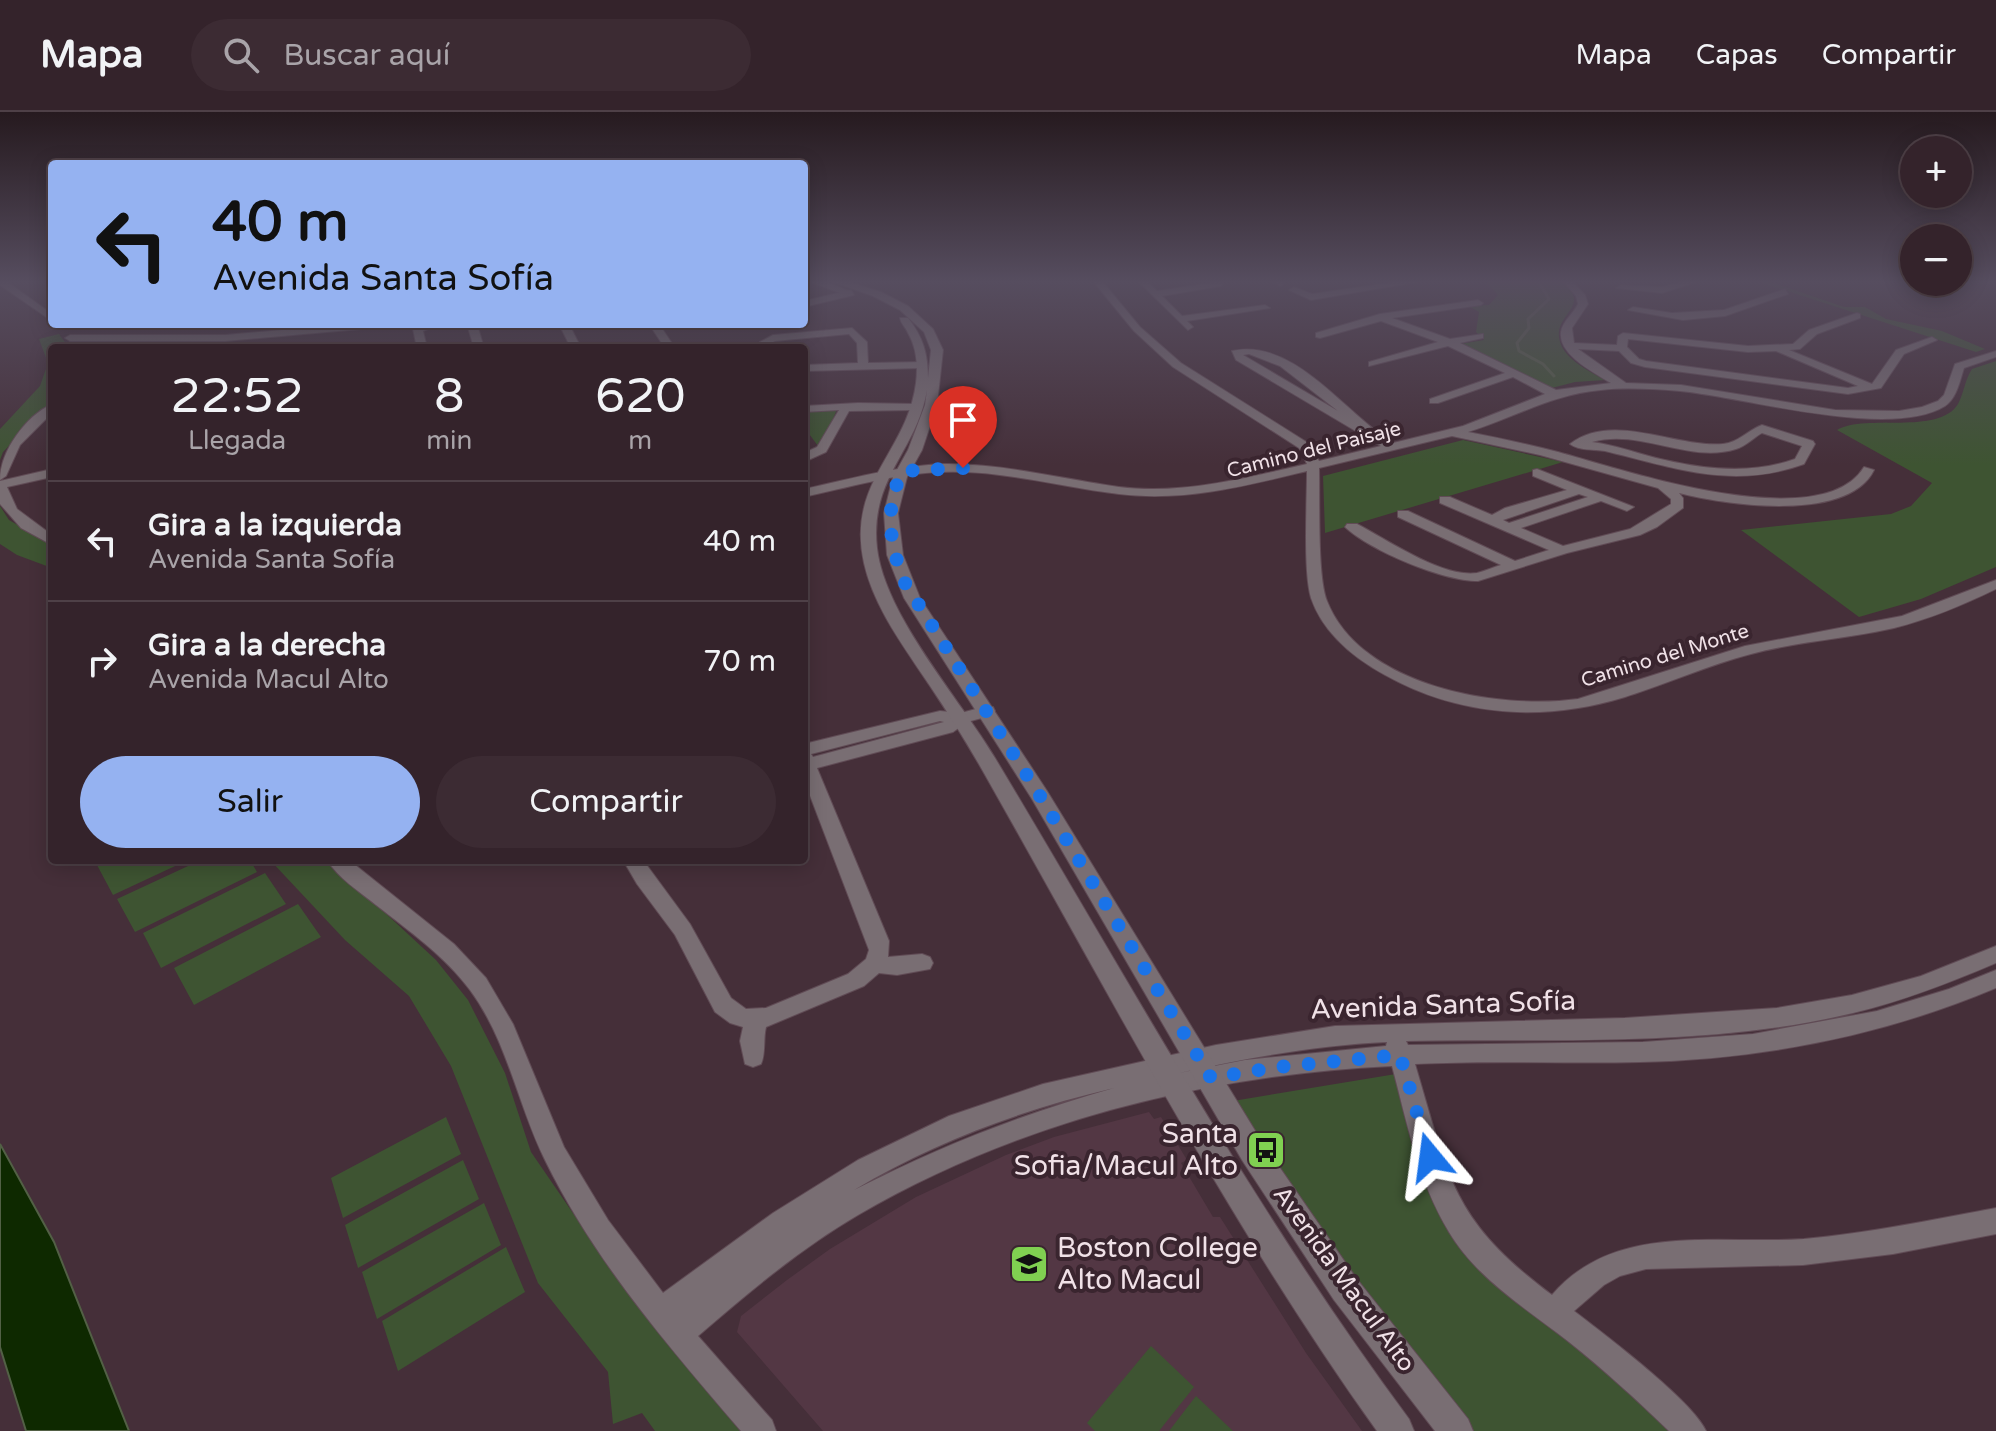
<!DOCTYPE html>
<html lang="es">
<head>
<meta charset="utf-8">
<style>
	body { margin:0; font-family:"Varela Round",sans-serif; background:#3c2b33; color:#f1f3f6; height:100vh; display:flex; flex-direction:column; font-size:30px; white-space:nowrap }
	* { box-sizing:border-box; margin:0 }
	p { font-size:26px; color:#a9a4a9 }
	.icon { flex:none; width:44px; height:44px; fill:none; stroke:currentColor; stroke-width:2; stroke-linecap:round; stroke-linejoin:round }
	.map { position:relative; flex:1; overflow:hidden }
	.side { position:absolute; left:48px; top:232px; width:760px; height:520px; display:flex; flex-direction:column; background:#34232b; border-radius:8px; box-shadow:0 4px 20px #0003,0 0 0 2px #4e4047 }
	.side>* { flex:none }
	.guide { position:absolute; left:48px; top:48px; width:760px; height:168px; border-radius:8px; box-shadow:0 4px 20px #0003,0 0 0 2px #4e4047; background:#95b2f1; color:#111; overflow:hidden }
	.tools { position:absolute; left:1900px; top:24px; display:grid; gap:16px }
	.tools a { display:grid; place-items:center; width:72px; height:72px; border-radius:50%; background:#34232b; box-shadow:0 4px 20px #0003,0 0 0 2px #4e4047; font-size:40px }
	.pin { position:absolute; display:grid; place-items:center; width:68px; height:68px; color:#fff; margin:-82px -34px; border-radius:50% 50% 50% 0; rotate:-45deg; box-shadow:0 0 8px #0007 }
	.pin .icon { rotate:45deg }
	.me { position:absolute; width:88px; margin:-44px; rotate:344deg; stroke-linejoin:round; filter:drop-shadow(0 0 6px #0008) }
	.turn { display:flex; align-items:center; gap:28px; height:168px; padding:0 32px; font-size:36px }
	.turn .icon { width:104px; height:104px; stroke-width:2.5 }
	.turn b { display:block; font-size:56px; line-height:68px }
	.eta { display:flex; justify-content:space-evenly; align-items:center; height:136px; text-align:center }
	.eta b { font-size:48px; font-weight:600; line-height:56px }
	.primary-button { display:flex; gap:16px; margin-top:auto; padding:16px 32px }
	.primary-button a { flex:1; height:92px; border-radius:48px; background:#95b2f1; color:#111; font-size:32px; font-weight:600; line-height:92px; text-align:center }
	.primary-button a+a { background:#3c2b33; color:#f1f3f6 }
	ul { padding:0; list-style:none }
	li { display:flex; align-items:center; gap:24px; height:120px; padding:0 32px; border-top:2px solid #4e4047 }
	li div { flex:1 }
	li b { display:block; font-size:30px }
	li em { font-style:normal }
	header { display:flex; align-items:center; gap:48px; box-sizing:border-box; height:112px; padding:0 40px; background:#34232b; border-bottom:2px solid #4e4047 }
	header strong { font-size:38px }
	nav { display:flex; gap:44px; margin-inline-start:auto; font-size:28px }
	.search { width:560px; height:72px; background:#3c2b33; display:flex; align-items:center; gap:20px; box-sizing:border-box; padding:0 28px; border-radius:44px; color:#a9a4a9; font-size:30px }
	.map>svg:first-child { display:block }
	.built { fill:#533744 }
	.green { fill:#3e5432 }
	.water { fill:#0e2900; stroke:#526045; stroke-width:2 }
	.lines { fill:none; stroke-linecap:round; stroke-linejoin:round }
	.stream { stroke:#526045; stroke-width:3 }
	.minor-casing { stroke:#604b55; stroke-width:2 }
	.tertiary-casing { stroke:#604b55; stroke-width:2 }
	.minor { fill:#796e73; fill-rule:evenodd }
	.tertiary { fill:#796e73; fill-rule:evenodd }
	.route { stroke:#1a73e8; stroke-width:14; stroke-dasharray:0 25.2 }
	.labels { text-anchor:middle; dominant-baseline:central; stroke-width:8; stroke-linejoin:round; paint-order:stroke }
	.far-street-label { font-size:20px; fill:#f0e1e7; stroke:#3a252f }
	.street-label { font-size:24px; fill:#f0e1e7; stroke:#3a252f }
	.near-street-label { font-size:28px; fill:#f0e1e7; stroke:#3a252f }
	.near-poi-label { font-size:28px; fill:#f0e1e7; stroke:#3a252f; text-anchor:end }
</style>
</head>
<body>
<header>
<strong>Mapa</strong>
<div class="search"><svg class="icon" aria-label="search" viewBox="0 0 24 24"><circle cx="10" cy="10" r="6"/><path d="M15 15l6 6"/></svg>Buscar aquí</div>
<nav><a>Mapa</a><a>Capas</a><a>Compartir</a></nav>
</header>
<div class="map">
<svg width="1996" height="1319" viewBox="0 0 1996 1319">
	<rect width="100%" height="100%" fill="#452f39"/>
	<path class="built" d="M1149,1000l5,7 7,-2 26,43 -6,3 32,54h7l86,136 56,78h-539l-86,-99 4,-16 46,-36 43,-31 86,-52 90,-42 48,-18z"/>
	<path class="green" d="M1485,169h77c30,25 -6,32 -3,56 2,21 30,34 46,43l-30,2 -27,7 -88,-45 24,-4 -8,-8 3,-20 -10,-6 20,-1 9,-10z
		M1756,169h12l76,26h21l21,12 56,12 43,18 -9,3z
		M59,222l10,14h-17v54l-49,50 -3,8v-31l40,-43 8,-23 -9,-24z
		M1996,249v206l-75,32 -62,18 -118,-87 150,-16 20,-8 21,-23 -95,-53c29,-17 101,6 121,-26 6,-11 7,-25 14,-35z
		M837,297l-14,36 -5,1 -14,-19v-16z
		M1463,328l100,22 -238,71 -2,-57z
		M0,394l9,14 43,25v23l-35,-13 -17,-11z
		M107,748h81l-75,35 -16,-30z
		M201,748h49l7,12 -122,60 -18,-33z
		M270,748h58l108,100 32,40 37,73 26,79 81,118 128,161h-85l-13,-18 -29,11 -5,-52 -70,-89 -87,-217 -42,-70 -64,-56z
		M265,761l21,31 -125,64 -18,-35z
		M298,792l23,33 -127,68 -20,-37z
		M1396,962l26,101 136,156 115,100h-203l-112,-144 -125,-186z
		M446,1005l15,37 -118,64 -12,-40z
		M463,1048l16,39 -121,69 -13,-43z
		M484,1091l17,42 -124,74 -15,-47z
		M506,1135l19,45 -127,79 -16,-50z
		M1151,1234l43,41 -35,44h-64l-8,-8z
		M1196,1284l37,35h-64z"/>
	<path class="water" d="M0,1032l54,98 75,189h-103l-26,-84z"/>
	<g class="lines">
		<path class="stream" d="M1538,169l11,18 -21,20 1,9 -12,15 2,8 24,13 11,12"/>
		<defs>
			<path id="minor" d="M0,169h6l46,33v7l-52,-36z
				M1093,169h9l38,46 41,36 127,80 11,18 62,-15 -145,-86 -4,-9c62,-14 114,64 161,92l70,-17 82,-32 -32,-17 -75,26h-8v-4l75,-26 -57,-27 -79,20v-4l69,-20 -57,-21 -61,17 -4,-1v-4l64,-19 98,-14 5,3 -2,2 -89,13 58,21 33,-5v4l-23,5 96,47 55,-7c-16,-10 -53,-28 -50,-51 1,-10 13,-19 17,-28l-2,-8 -13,-15h9l13,14 3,9 -16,24 2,15 43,2 1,-9 5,-3 125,13 45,-2 16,-14 48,-17 3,1v4l-43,16 -17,15 -11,1 83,34 24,-34 36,-13 5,3 -33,14 -23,34 -33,6 -203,-27 -14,-4 -12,-12 -41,-2 48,34 55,2 154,25 64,1 23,-4 16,-6 6,-6 11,-31 41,-13v6l-32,11c-4,12 -7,30 -19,38 -54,34 -201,-9 -265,-15 -25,-2 -54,-4 -79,-1 -48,4 -88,28 -133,42 30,6 60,12 90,20 63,17 263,86 306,15l10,3c-26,53 -149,35 -195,23l4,5v10l-26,19 -17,8 -73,18 -89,28c-35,0 -107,-30 -133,-54l2,-3h10c31,16 85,54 120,49 8,-2 17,-6 24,-8l-103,-48v-6h10l107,50 34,-11 -109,-47v-6h10l42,18 13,-7 62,-18 -34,-14v-6l4,-1 97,38 -7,4 -26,-10 -80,27 42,18 67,-17 41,-25v-5l-13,-11 -118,-33 -88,-19 -133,32c1,32 -2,107 8,133 34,86 172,109 251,98l167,-53 157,-30 94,-36v9c-33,16 -66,30 -102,39 -47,11 -96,13 -143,26 -43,11 -84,30 -126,43 -81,25 -165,20 -240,-22 -31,-17 -62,-42 -74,-77 -8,-27 -4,-96 -4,-127 -62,15 -123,31 -188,23 -58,-7 -117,-24 -176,-22 -47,1 -93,15 -139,25v-8c46,-10 92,-23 139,-25 59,-1 118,15 176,23 64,8 126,-9 188,-23l-8,-16 -126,-81 -39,-36zM1628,227l120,13 28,-1 82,35 -10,2 -202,-27 -7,-2 -12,-12zM1249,242l31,12 58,45 -95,-56zM1579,382l9,3 -79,26 -6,-3z
				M1138,169h9l10,10 67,-10 -3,5 -59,10 20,20 83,-11 5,3 -83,13 6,6 -5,3z
				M1273,169h10l2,2 -5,3z
				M1402,169h21l-112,19 -22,-10 5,-3 18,7z
				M1685,169h14l-37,12 -46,-5 5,-3 41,2z
				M1785,177l3,5 -63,22 -42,4 -55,-10 5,-3 39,6 52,-3z
				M851,178l3,5 -50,12v-6z
				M112,212h11l-7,5 -3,-1z
				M350,212h38l-5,3 -158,14h-155l-5,-3 5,-3h155z
				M424,212h16l-17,7 4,17h-10l-4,-19z
				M467,212h10l7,24h-10z
				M559,212h10l12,24h-10z
				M649,212h10l16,24h-10z
				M852,216l15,14 1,21 54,-1 5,3 -5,3 -118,3v-6l54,-2 -1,-20 -8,-9 -74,7 -4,2 2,5h-10l-3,-6 13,-7z
				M858,291l58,1 6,3 -6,3 -67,1 -23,41 -22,10v-9l13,-6 22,-37 -35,2v-6z
				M52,292v9l-32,32 -14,31 -6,4c0,-29 26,-64 52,-76z
				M1762,313l51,16 2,3 -11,20c-71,26 -129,4 -199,-13 -11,-2 -26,0 -35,-7 42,-33 106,4 153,0 15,-1 25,-14 39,-19zM1762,321l40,13 -7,13c-41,15 -87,11 -130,1 -24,-5 -48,-15 -73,-18 48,-14 97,22 144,7 10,-3 17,-11 26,-16z
				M52,357v8l-45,10 10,22 35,26v10l-31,-17 -21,-24v-23z
				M987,594l6,1 2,4 -2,4 -26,7 -14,10 -136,36 72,173 -1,16 34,-3 8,3 3,6 -3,6 -33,6 -18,-2 -15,13 -98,41c-3,12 0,26 -5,37l-8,3 -8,-3 -5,-23 3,-14 -13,-4 -15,-11 -40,-77 -38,-51 -14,-24h20l47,64 41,74 15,11 20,-1 82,-34 18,-15 3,-9 -65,-170v-36l136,-33 21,2zM940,609l4,1 -131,35 -2,-3z
				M327,748h22l105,84 32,34 27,46 51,123 44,73 55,73 110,-80 85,-53 91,-44 94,-32 173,-39 119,-19 290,-8 152,-10 75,-13 69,-19 75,-30v17c-47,20 -93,38 -143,50 -145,35 -299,25 -447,28l2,4 235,-3 110,-8 124,-23 72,-22 47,-19v18c-114,48 -233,71 -356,74 -75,2 -150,-2 -225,2 34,114 36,156 137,231 63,-74 166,-50 252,-56 65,-6 128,-19 192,-31v26l-103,20 -90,11 -157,4 -26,7 -16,9 -30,26c30,23 119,90 132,120h-37c-32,-31 -65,-61 -100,-89 -42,-33 -92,-63 -120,-110 -31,-51 -42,-110 -57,-166 -186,9 -373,55 -534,149 -58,34 -109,77 -160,121l74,84 4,11h-35c-72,-84 -145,-168 -195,-269 -28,-55 -38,-121 -76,-172 -25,-34 -61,-59 -94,-85 -16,-13 -38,-27 -49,-45zM1387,930l-1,4 -141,14 -66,13c69,-15 138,-28 208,-31zM1114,976c-95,27 -173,58 -260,102 82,-49 167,-80 260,-102z"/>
			<path id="tertiary" d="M808,169h15l29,11 -9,2z
				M831,169h15l35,11 27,14 25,23 10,21 -6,55 -15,45 -15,27 -9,36 5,42 17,43 127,193 215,351 94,136 112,141 5,12h-38l-101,-131 -92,-140 -210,-361 -128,-201 -17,-43 -3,-42 9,-36 15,-27 17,-45 2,-15c-10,61 -58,88 -50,158 8,68 83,151 118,210 134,223 258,451 414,661l5,12h-37c-149,-208 -267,-436 -393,-658 -17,-30 -35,-59 -54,-87 -25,-38 -56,-78 -66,-123 -18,-81 43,-110 52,-180 2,-16 1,-35 -8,-50 -3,-7 -7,-9 -8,-15h8c15,19 20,36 20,60l3,-28 -7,-18 -24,-22 -27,-14z"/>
		</defs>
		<use href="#minor" class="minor-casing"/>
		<use href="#tertiary" class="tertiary-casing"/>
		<use href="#minor" class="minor"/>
		<use href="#tertiary" class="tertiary"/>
	</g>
	<linearGradient id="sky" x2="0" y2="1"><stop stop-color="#261a1f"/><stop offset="0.48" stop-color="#564d5f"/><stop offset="1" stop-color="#564d5f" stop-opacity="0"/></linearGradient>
	<rect width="1996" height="353" fill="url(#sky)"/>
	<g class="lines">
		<path class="route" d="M963,356l-60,3c-20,36 -13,76 2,112l135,213 171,282 67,-11 122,-12 30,102"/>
	</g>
	<defs>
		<symbol id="bus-square" viewBox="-11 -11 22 22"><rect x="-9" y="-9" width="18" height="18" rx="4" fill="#80d051" stroke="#3a252f"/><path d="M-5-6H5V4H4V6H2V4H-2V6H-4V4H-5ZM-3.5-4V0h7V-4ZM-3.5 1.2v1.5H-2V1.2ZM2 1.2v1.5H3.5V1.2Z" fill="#111"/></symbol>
		<symbol id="school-square" viewBox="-11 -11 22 22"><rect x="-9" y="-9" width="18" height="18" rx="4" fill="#80d051" stroke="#3a252f"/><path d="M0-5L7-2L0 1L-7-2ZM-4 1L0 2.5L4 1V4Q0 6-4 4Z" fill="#111"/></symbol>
	</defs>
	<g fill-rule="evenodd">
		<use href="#bus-square" x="1244" y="1016" width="44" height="44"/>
		<use href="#school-square" x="1007" y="1130" width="44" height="44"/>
	</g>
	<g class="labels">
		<g class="far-street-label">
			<text transform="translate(1314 338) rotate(-14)">Camino del Paisaje</text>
			<text transform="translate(1665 544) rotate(-17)">Camino del Monte</text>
		</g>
		<g class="street-label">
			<text transform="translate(1344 1167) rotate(54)">Avenida Macul Alto</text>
		</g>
		<g class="near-street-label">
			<text transform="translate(1443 893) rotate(-2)">Avenida Santa Sofía</text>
		</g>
		<g class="near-poi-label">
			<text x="1238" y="1022">Santa<tspan x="1238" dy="32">Sofia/Macul Alto</tspan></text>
			<text x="1057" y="1136" text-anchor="start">Boston College<tspan x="1057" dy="32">Alto Macul</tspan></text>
		</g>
	</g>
</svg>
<div class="tools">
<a>+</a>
<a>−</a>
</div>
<div class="pin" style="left:963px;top:356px;background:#d93025"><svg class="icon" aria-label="arrive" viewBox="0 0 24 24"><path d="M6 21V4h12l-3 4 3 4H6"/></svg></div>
<svg class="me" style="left:1430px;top:1045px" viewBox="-20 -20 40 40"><path d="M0-17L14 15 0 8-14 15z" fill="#1a73e8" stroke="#fff" stroke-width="4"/></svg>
<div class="guide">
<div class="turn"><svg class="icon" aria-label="left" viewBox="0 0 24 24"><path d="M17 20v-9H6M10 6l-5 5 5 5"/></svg><div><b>40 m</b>Avenida Santa Sofía</div></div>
</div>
<section class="side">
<div class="eta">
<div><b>22:52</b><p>Llegada</p></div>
<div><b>8</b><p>min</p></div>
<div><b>620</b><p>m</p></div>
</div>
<ul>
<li><svg class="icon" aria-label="left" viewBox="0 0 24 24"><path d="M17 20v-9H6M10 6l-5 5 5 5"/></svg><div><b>Gira a la izquierda</b><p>Avenida Santa Sofía</p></div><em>40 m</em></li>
<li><svg class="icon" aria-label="right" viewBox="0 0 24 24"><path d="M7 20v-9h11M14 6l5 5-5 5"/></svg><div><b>Gira a la derecha</b><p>Avenida Macul Alto</p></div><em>70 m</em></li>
</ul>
<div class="primary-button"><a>Salir</a><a>Compartir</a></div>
</section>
</div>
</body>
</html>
